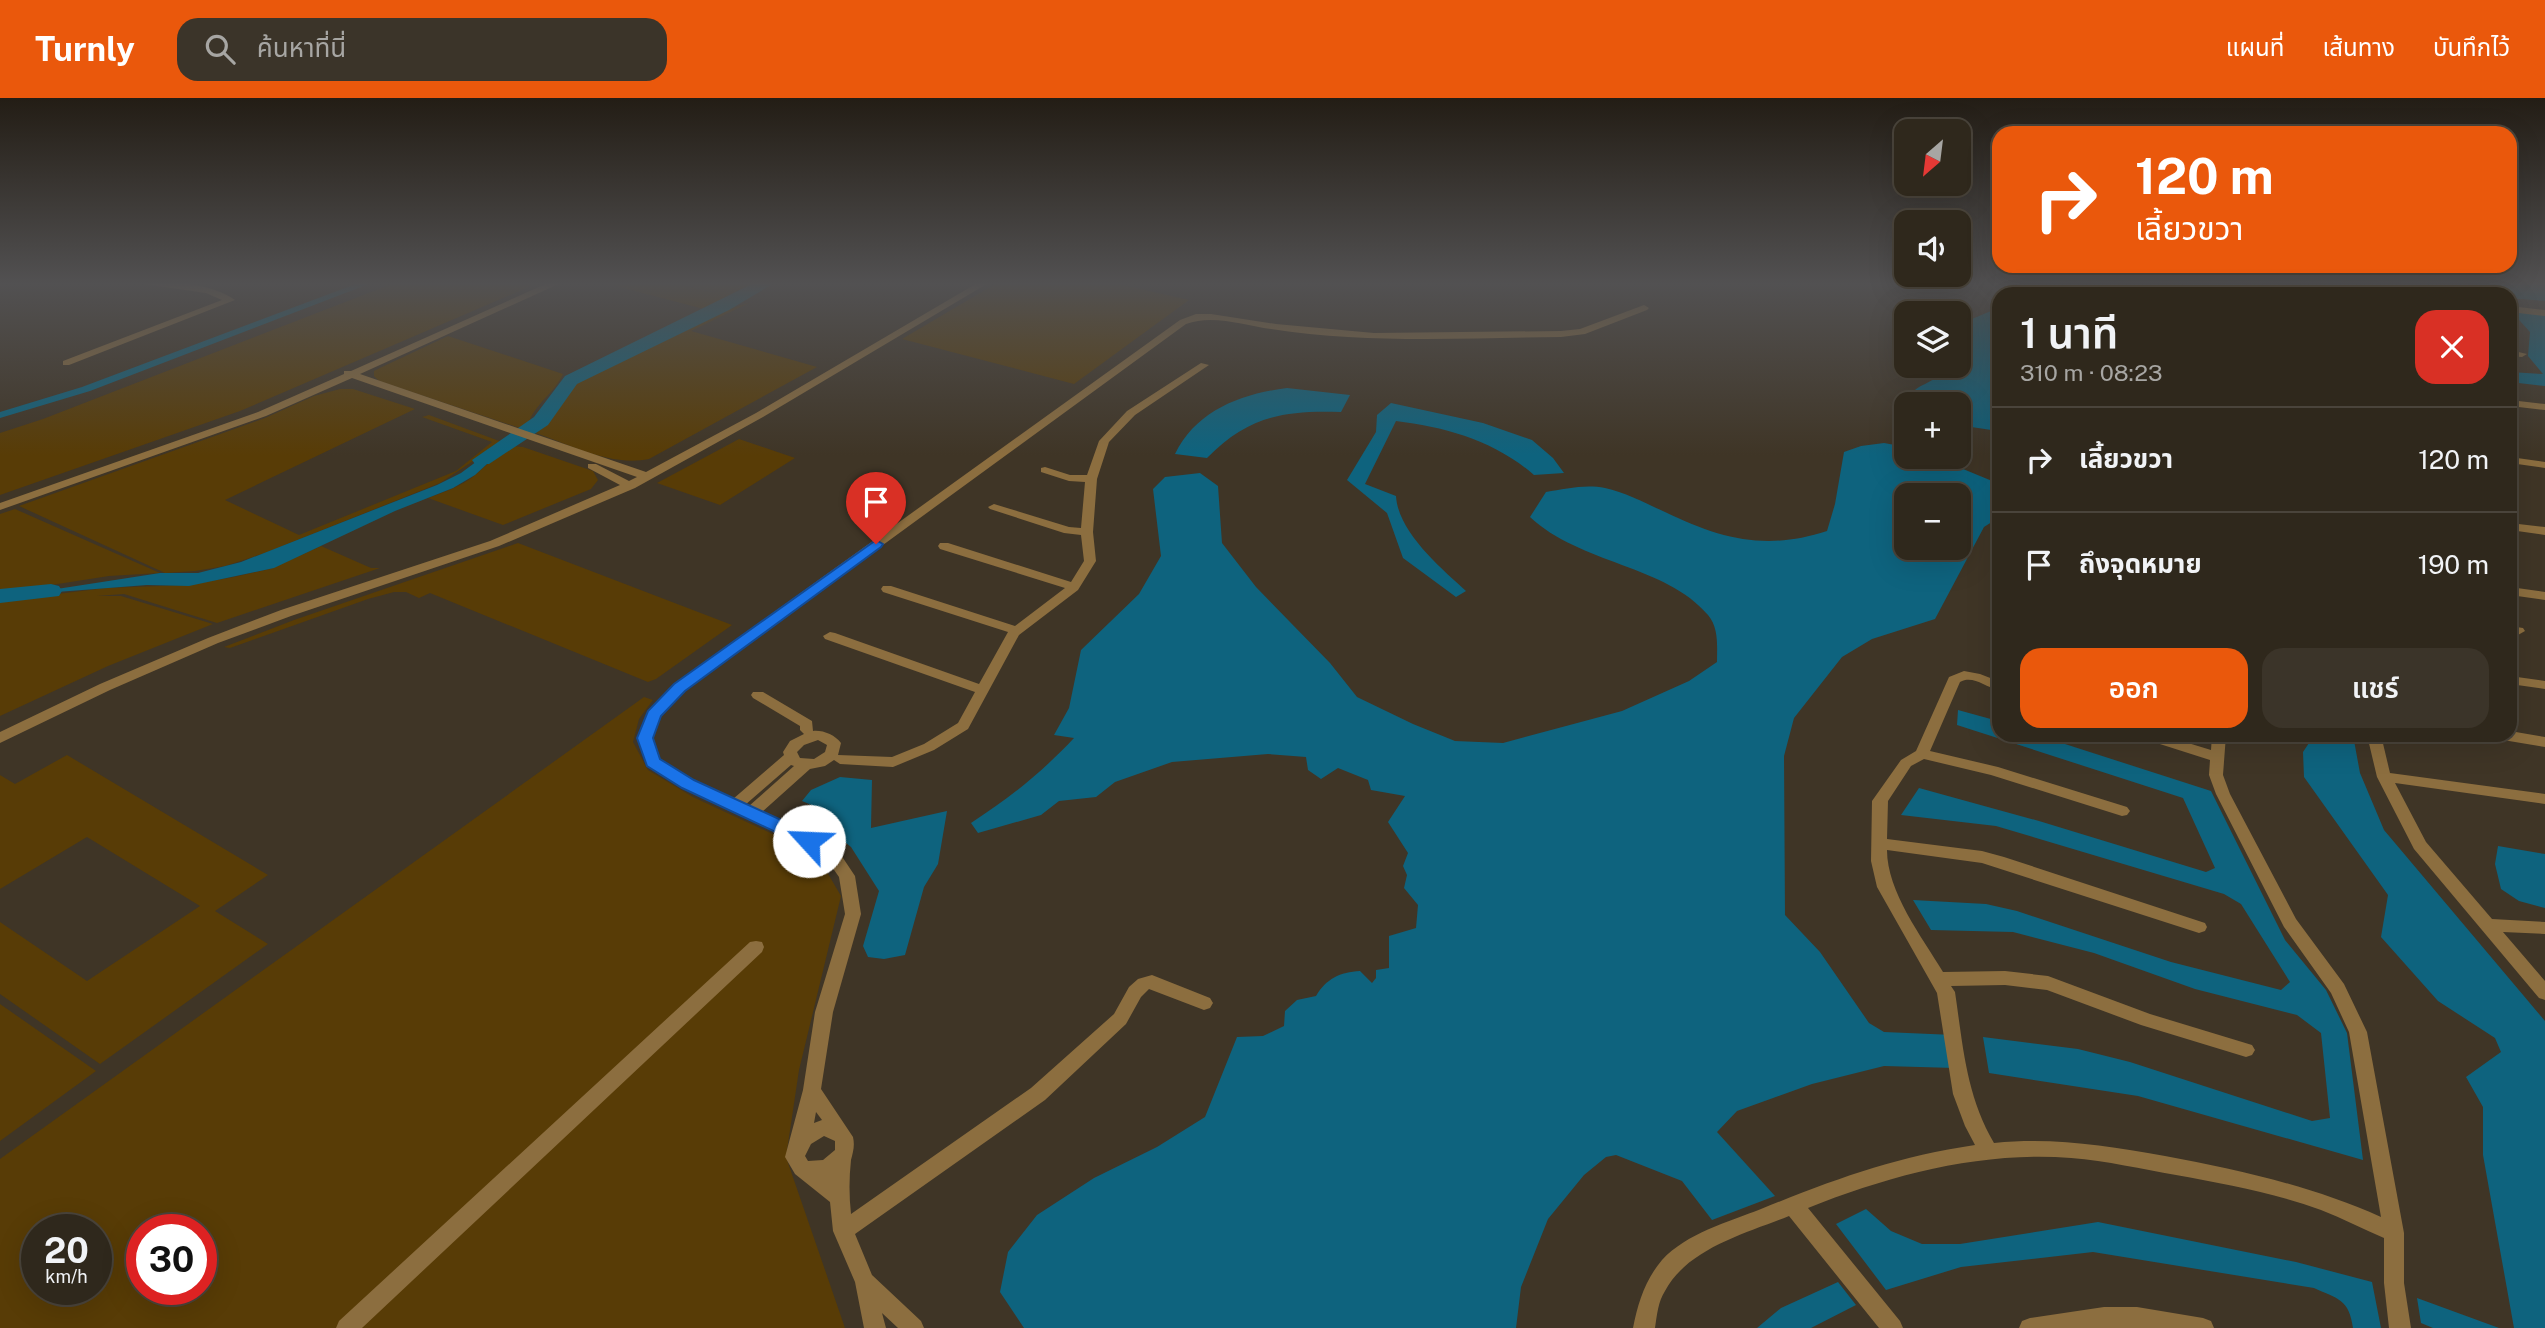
<!DOCTYPE html>
<html lang="th">
<head>
<meta charset="utf-8">
<style>
	body { margin:0; font-family:"Public Sans","Noto Sans Thai",sans-serif; background:#3b3429; color:#f1f3f6; height:100vh; display:flex; flex-direction:column; font-size:26px; white-space:nowrap }
	* { box-sizing:border-box; margin:0 }
	p { font-size:23px; color:#a7a6a3 }
	.icon { flex:none; width:38px; height:38px; fill:none; stroke:currentColor; stroke-width:2; stroke-linecap:round; stroke-linejoin:round }
	.map { position:relative; flex:1; overflow:hidden }
	.sheet { position:absolute; left:1992px; top:189px; width:525px; height:455px; display:flex; flex-direction:column; background:#2f281c; border-radius:21px; box-shadow:0 7px 28px #0002,0 0 0 2px #4a443b }
	.sheet>* { flex:none }
	.top-card { position:absolute; left:1992px; top:28px; width:525px; height:147px; border-radius:21px; box-shadow:0 7px 28px #0002,0 0 0 2px #4a443b; background:#ea580c; color:#fff; overflow:hidden }
	.needle { width:46px; rotate:208deg }
	.buttons { position:absolute; left:1894px; top:21px; display:grid; gap:14px }
	.buttons a { display:grid; place-items:center; width:77px; height:77px; border-radius:14px; background:#2f281c; box-shadow:0 7px 28px #0002,0 0 0 2px #4a443b; font-size:35px }
	.speed { position:absolute; left:21px; top:1116px; display:flex; gap:14px; font-size:35px; font-weight:700; text-align:center }
	.speed>* { display:grid; place-content:center; width:91px; height:91px; border-radius:50%; background:#2f281c; box-shadow:0 7px 28px #0002,0 0 0 2px #4a443b; line-height:1 }
	.speed small { font-size:18px; font-weight:400 }
	.speed .limit { border:10px solid #d22; background:#fff; color:#111 }
	.pin { position:absolute; display:grid; place-items:center; width:60px; height:60px; color:#fff; margin:-72px -30px; border-radius:50% 50% 50% 0; rotate:-45deg; box-shadow:0 0 7px #0007 }
	.pin .icon { rotate:45deg }
	.me { position:absolute; width:77px; margin:-38px; rotate:295deg; stroke-linejoin:round; filter:drop-shadow(0 0 5px #0008) }
	.turn { display:flex; align-items:center; gap:24px; height:147px; padding:0 28px; font-size:32px }
	.turn .icon { width:91px; height:91px; stroke-width:2.5 }
	.turn b { display:block; font-size:49px; line-height:60px }
	.round { display:grid; place-items:center; flex:none; width:74px; height:74px; border-radius:21px; background:#3b3429 }
	.headline { display:flex; align-items:center; justify-content:space-between; height:119px; padding:0 28px }
	h1 { font-size:42px; font-weight:600; line-height:52px }
	.primary-button { display:flex; gap:14px; margin-top:auto; padding:14px 28px }
	.primary-button a { flex:1; height:80px; border-radius:21px; background:#ea580c; color:#fff; font-size:28px; font-weight:600; line-height:80px; text-align:center }
	.primary-button a+a { background:#3b3429; color:#f1f3f6 }
	ul { padding:0; list-style:none }
	li { display:flex; align-items:center; gap:21px; height:105px; padding:0 28px; border-top:2px solid #4a443b }
	li div { flex:1 }
	li b { display:block; font-size:26px }
	li em { font-style:normal }
	header { display:flex; align-items:center; gap:42px; box-sizing:border-box; height:98px; padding:0 35px; background:#ea580c; color:#fff }
	header strong { font-size:33px }
	nav { display:flex; gap:38px; margin-inline-start:auto; font-size:24px }
	.search { width:490px; height:63px; background:#3b3429; display:flex; align-items:center; gap:18px; box-sizing:border-box; padding:0 24px; border-radius:21px; color:#a7a6a3; font-size:26px }
	.map>svg:first-child { display:block }
	.green { fill:#583c06; fill-rule:evenodd }
	.water { fill:#0e637e; fill-rule:evenodd }
	.lines { fill:none; stroke-linecap:round; stroke-linejoin:round }
	.canal { fill:#0e637e; fill-rule:evenodd }
	.river { fill:#0e637e; fill-rule:evenodd }
	.street { fill:#8c6e3f; fill-rule:evenodd }
	.route { fill:#1a73e8; stroke:#114b97; stroke-width:2 }
</style>
</head>
<body>
<header>
<strong>Turnly</strong>
<div class="search"><svg class="icon" aria-label="search" viewBox="0 0 24 24"><circle cx="10" cy="10" r="6"/><path d="M15 15l6 6"/></svg>ค้นหาที่นี่</div>
<nav><a>แผนที่</a><a>เส้นทาง</a><a>บันทึกไว้</a></nav>
</header>
<div class="map">
<svg width="2545" height="1230" viewBox="0 0 2545 1230">
	<rect width="100%" height="100%" fill="#3f3526"/>
	<path class="green" d="M397,184l141,1 -298,128 -240,84v-62l43,-14z
		M604,185h71l41,10 -36,-10h72l-48,26z
		M997,185h117l75,17 -115,84 -172,-45z
		M751,204l-60,29 126,36 -168,92c-39,8 -80,-15 -116,-27l13,-8 27,-42 146,-73h11z
		M448,238l115,38c-9,20 -29,30 -35,51l-8,3 -141,-47 -5,-5v-5l8,-4z
		M340,291h13l62,20 -190,91 74,35 157,-64 36,-29 -70,-25 7,-2 73,27 -62,41 -175,70 -40,13 -30,5 -30,2 -146,-67 246,-88 49,-22z
		M739,341l56,19 -75,47 -63,-22z
		M510,348l13,1 70,24 5,9 -7,9 -88,36 -75,-27c16,-6 34,-12 47,-23 12,-10 21,-20 35,-29z
		M15,411l145,64 -51,3 -109,17v-79z
		M518,445l214,82 -76,54 -8,3 -218,-89 -11,5 -13,-6h-12l-26,7 -138,49 -6,-1 70,-27z
		M321,448l50,22h9l-163,55 -93,-29 -27,2h24l92,28 -105,42 -108,50v-115l106,-13 81,-3 47,-8 36,-8z
		M644,599l9,3 -14,19 -6,23 15,28 45,27 86,40 41,23 21,36 -42,174 -13,87 59,171h-845v-169zM37,1132h59v60h-59zM142,1132h59v60h-59z
		M67,657l201,120 -53,36 53,33 -168,120 -100,-70v-72l87,59 113,-75 -113,-69 -87,52v-114l15,9z
		M0,906l96,67 -96,70z"/>
	<path class="water" d="M2186,185h58l6,11h-75l7,-3z
		M2469,185h76v18l-35,-3v-4h-6l-11,-8z
		M1998,210v123l-40,-6v-21h-43l-7,-6c9,-16 30,-14 38,-32h12v-20l6,-13 -4,-4 12,-10z
		M2511,213l34,4v71l-35,-4v-10l33,2 -15,-18 2,-24z
		M1287,290l63,7 -9,17c-56,-2 -93,4 -134,46l-32,-4c21,-43 65,-60 112,-66z
		M1391,305l92,20 49,17 21,18 11,15 -30,2c-39,-34 -88,-48 -138,-54l-31,63 31,12c2,36 45,72 70,95l-10,6 -53,-39 -16,-45 -40,-33 29,-48 1,-17z
		M504,343l10,4 -15,8 -24,22 -22,13 -58,23 -121,57 -85,18 -42,-1 -129,10 142,-22h38l43,-11 196,-77 24,-12z
		M1884,345l22,4v10h28l63,26 1,35 -14,9 -49,92 -63,20 -30,18 -48,61 -10,38 1,159 35,37 49,71 15,9 70,3 1,33 -71,-2 -72,18 -75,27 -20,21 58,64 -63,24 -30,-39 -66,-26 -10,2 -22,18 -36,44 -27,68 -5,41h-492l-24,-36 8,-40 29,-37 57,-37 63,-31 48,-30 32,-80 26,-1 21,-10 1,-15 12,-11 19,-4c10,-17 24,-24 44,-25l12,12 4,-5v-8l13,-2v-32l27,-8 2,-23 -14,-17 3,-13 -4,-9 5,-13 -20,-31 17,-26 -34,-6 -3,-10 -30,-12 -17,11 -13,-9 -2,-13 -38,-3 -96,8 -57,20 -19,15 -37,4 -18,14 -63,18 -7,-10c40,-26 70,-50 103,-85l-20,-3 15,-27 12,-58 58,-56 22,-38 -8,-67 12,-12 35,-4 18,13 4,57 34,44 74,76 27,34 56,27 42,17 48,2 119,-32 67,-30 28,-19c0,-16 2,-34 -9,-47 -42,-50 -128,-51 -178,-98l16,-25c19,-3 39,-8 59,-4 20,4 42,16 60,24 56,27 101,39 162,19l8,-27 9,-52 17,-6zM1906,397h52v53h-52z
		M1958,612l40,11v14h39l174,56 74,149 41,50 21,43 16,127 -225,-64 -149,-23 -6,-36 95,12 52,13 182,59 18,-3 -9,-85 -24,-18 -102,-26 -101,-36 -81,-21 -82,-2 -18,-30 73,4 31,7 154,51 110,28 9,-8 -49,-78 -17,-10 -228,-68 -95,-11 18,-27 120,33 167,51 9,-4 -32,-70 -226,-73z
		M2310,637h43l7,38 24,57 161,191v307h-31l-31,-173v-48l-17,-30 35,-25 -6,-14 -57,-37 -57,-64 7,-42 -84,-118 -1,-25 8,-12z
		M840,679l32,3 -1,48 76,-17 -9,53 -14,23 -19,68 -21,4 -16,-2 -5,-11 16,-55 -28,-44 -26,-21 -4,-17 -19,-8 9,-11z
		M2498,748l47,8v54l-26,-7 -18,-12 -6,-25z
		M1866,1111l25,22 31,13h38l138,-22 198,40 76,20 9,46h-28c-4,-29 -15,-29 -39,-40l-221,-36 -132,15 -75,23 -50,-66z
		M1838,1184l18,23 -45,23h-54l24,-20z
		M2417,1200l82,30h-66l-12,-5z"/>
	<g class="lines">
		<path class="canal" d="M361,184h13l-284,109 -90,27v-6l82,-25z"/>
		<path class="river" d="M756,184h20l-47,28 -152,74 -29,41 -59,39h-14l-3,-4 62,-43 31,-41z
			M51,486l8,2 3,5 -3,5 -59,7v-14z"/>
		<path class="street" d="M130,184c32,0 77,-2 105,18l-166,65h-6v-4l159,-61 -16,-7z
			M550,184h13l-203,92 286,98 110,-59 223,-131h11l-227,135 -128,71 -136,58 -208,70 -73,27 -108,47 -110,53v-11l100,-48 108,-46 73,-28 209,-69 130,-56 -32,-17v-4h8l33,17 8,-4 -285,-99 -86,38 -266,94v-7l258,-91 86,-38v-3h7z
			M2332,191l32,2 5,3h-49z
			M1644,207l5,3 -2,2 -62,24 -24,3c-97,1 -194,7 -290,-8 -27,-4 -59,-15 -85,-5l-502,366 -24,26 -8,22 7,21 34,21 40,19 51,-44 -1,-3 7,-11 14,-7 -4,-4v-4l-47,-28 -2,-3 2,-3h10l49,29 1,10c10,-1 22,4 28,12l-3,12 54,2 32,-13 34,-21 17,-31 -150,-53 -2,-3 7,-4 5,1 144,51 29,-52 -125,-40 -2,-3 2,-3h8l124,40 50,-38 -125,-39 -2,-3 2,-3h8l123,39 13,-21 -3,-26 -17,-2 -74,-24 -2,-2 6,-3 75,23 12,1 4,-46 -16,-1 -28,-9v-4l4,-1 25,8h17l12,-34 28,-30 74,-48 8,2 -74,50 -26,27 -12,37 -4,53 3,29 -18,29 -59,45 -51,94 -34,21 -41,17 -53,-3 -6,-4 -9,6 -15,3 -48,43 73,34 20,30 6,38 -28,98 -12,77 32,48c2,9 0,15 -2,23 -2,18 -2,36 0,54l180,-126 83,-74 15,-27 9,-8 14,-4 58,23 3,5 -3,5 -6,2 -55,-21 -8,8 -15,27 -81,76 -190,134 17,41 49,46 3,7h-26l-16,-15 4,15h-22l-9,-46 -22,-51 -3,-29 -35,-28 -10,-17 18,-67 12,-78 30,-98 -6,-37 -16,-23 -140,-66 -35,-23 -10,-27 11,-27 25,-27 506,-364 16,-6h15l65,10 98,9 187,-2 19,-2zM818,642l9,5 -2,7 -11,7 -14,-1 -3,-6 7,-7zM791,667l3,1 -45,40 -4,-1zM816,1014l6,8 -8,3zM824,1038l11,5v9l-12,10 -15,1 -3,-5 6,-12z
			M2510,208l35,4v6l-35,-4z
			M2510,252l17,4 -5,3 -12,-1z
			M2510,302l35,4v6l-35,-4z
			M2510,359l35,5v6l-35,-5z
			M2510,425l35,4v8l-35,-5z
			M2510,489l35,5v8l-35,-5z
			M2510,528l13,2 2,3 -7,4 -8,-1z
			M1964,573l16,3 18,7v9c-13,-3 -25,-15 -38,-8l-30,69 68,16 129,40 3,4 -3,4 -5,1 -131,-41 -67,-16 -13,7 -23,35 -1,38 95,12 22,6 201,66 2,4 -2,4 -6,2 -217,-70 -95,-13c0,42 35,87 56,122l62,-1 43,5 102,38 102,31 3,5 -3,5 -6,2 -105,-32 -94,-35 -42,-5 -54,1 4,6c8,54 11,103 39,151 61,-6 112,3 171,13 75,14 147,30 216,61l-32,-185 -18,-39 -47,-66 -68,-133 -7,-19 1,-15 -69,-22 -2,-3h23l49,15 1,-15h14l-3,40 7,19 66,125 48,65 23,48 37,201v50l7,45h-22l-5,-45v-45c-21,-9 -42,-20 -63,-28 -47,-17 -96,-26 -145,-35 -34,-6 -69,-14 -105,-17 -90,-7 -180,17 -263,50l92,113 3,7h-24l-90,-112c-42,17 -101,32 -124,75 -7,11 -8,24 -10,37h-22c5,-25 12,-48 29,-68 25,-27 66,-38 99,-51 74,-30 134,-52 214,-64l-10,-19 -12,-32 -16,-101 -60,-106 -6,-26 1,-60 29,-41 15,-9 33,-74z
			M2510,578l35,5v8l-35,-5z
			M2510,633l35,6v10l-42,-7 -7,-5h14z
			M2367,637h14l9,38 155,21v10l-150,-21 31,59 66,77 53,3v12l-42,-2 42,49v19l-6,-2 -125,-149 -37,-72z
			M756,843l6,1 2,5 -2,5 -400,376h-26l3,-7 411,-379z
			M2104,1209h33l66,11 8,3 3,7h-195l3,-7 8,-3z"/>
	</g>
	<linearGradient id="sky" x2="0" y2="1"><stop stop-color="#231d15"/><stop offset="0.52" stop-color="#525152"/><stop offset="1" stop-color="#525152" stop-opacity="0"/></linearGradient>
	<rect width="2545" height="357" fill="url(#sky)"/>
	<path class="route" d="M876,442l7,4 -2,3 -196,144 -24,25 -8,22 7,21 34,21 122,56 2,5 -2,4h-13l-121,-57 -35,-22 -10,-28 11,-27 26,-27z"/>
</svg>
<div class="buttons">
<a><svg class="needle" viewBox="-14 -14 28 28"><path d="M0-13l5 13h-10z" fill="#e53935"/><path d="M0 13l5-13h-10z" fill="#a7a6a3"/></svg></a>
<a><svg class="icon" aria-label="sound" viewBox="0 0 24 24"><path d="M4 9h4l5-4v14l-5-4H4zM17 9q2 3 0 6"/></svg></a>
<a><svg class="icon" aria-label="layers" viewBox="0 0 24 24"><path d="M12 4l9 5-9 5-9-5zM3 14l9 5 9-5"/></svg></a>
<a>+</a>
<a>−</a>
</div>
<div class="speed"><div>20<small>km/h</small></div><div class="limit">30</div></div>
<div class="pin" style="left:876px;top:446px;background:#d93025"><svg class="icon" aria-label="arrive" viewBox="0 0 24 24"><path d="M6 21V4h12l-3 4 3 4H6"/></svg></div>
<svg class="me" style="left:809px;top:743px" viewBox="-20 -20 40 40"><circle r="19" fill="#fff"/><path d="M0-13L10 11 0 6-10 11z" fill="#1a73e8"/></svg>
<div class="top-card">
<div class="turn"><svg class="icon" aria-label="right" viewBox="0 0 24 24"><path d="M7 20v-9h11M14 6l5 5-5 5"/></svg><div><b>120 m</b>เลี้ยวขวา</div></div>
</div>
<section class="sheet">
<div class="headline"><div><h1>1 นาที</h1><p>310 m · 08:23</p></div><a class="round" style="background:#d93025;color:#fff"><svg class="icon" aria-label="close" viewBox="0 0 24 24"><path d="M6 6l12 12M18 6L6 18"/></svg></a></div>
<ul>
<li><svg class="icon" aria-label="right" viewBox="0 0 24 24"><path d="M7 20v-9h11M14 6l5 5-5 5"/></svg><div><b>เลี้ยวขวา</b></div><em>120 m</em></li>
<li><svg class="icon" aria-label="arrive" viewBox="0 0 24 24"><path d="M6 21V4h12l-3 4 3 4H6"/></svg><div><b>ถึงจุดหมาย</b></div><em>190 m</em></li>
</ul>
<div class="primary-button"><a>ออก</a><a>แชร์</a></div>
</section>
</div>
</body>
</html>
